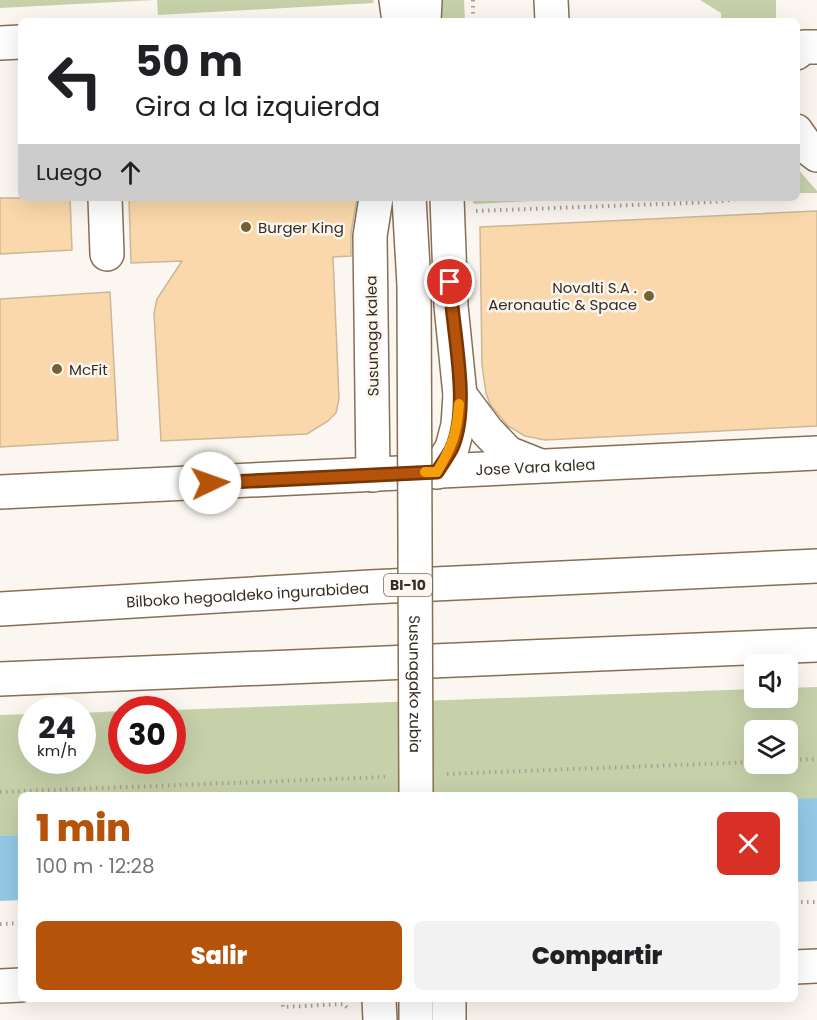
<!DOCTYPE html>
<html lang="es">
<head>
<meta charset="utf-8">
<style>
	body { margin:0; font-family:Poppins,sans-serif; background:#f2f2f2; color:#202124; height:100vh; display:flex; flex-direction:column; font-size:22px; white-space:nowrap }
	* { box-sizing:border-box; margin:0 }
	p { font-size:20px; color:#757577 }
	.icon { flex:none; width:33px; height:33px; fill:none; stroke:currentColor; stroke-width:2; stroke-linecap:round; stroke-linejoin:round }
	.map { position:relative; flex:1; overflow:hidden }
	.drawer { position:absolute; left:18px; top:792px; width:780px; height:210px; display:flex; flex-direction:column; background:#fff; border-radius:9px; box-shadow:0 6px 24px #0002 }
	.drawer>* { flex:none }
	.top-card { position:absolute; left:18px; top:18px; width:782px; height:183px; border-radius:9px; box-shadow:0 6px 24px #0002; background:#fff; color:#202124; overflow:hidden }
	.buttons { position:absolute; left:744px; top:654px; display:grid; gap:12px }
	.buttons a { display:grid; place-items:center; width:54px; height:54px; border-radius:9px; background:#fff; box-shadow:0 6px 24px #0002; font-size:30px }
	.speed { position:absolute; left:18px; top:696px; display:flex; gap:12px; font-size:30px; font-weight:700; text-align:center }
	.speed>* { display:grid; place-content:center; width:78px; height:78px; border-radius:50%; background:#fff; box-shadow:0 6px 24px #0002; line-height:1 }
	.speed small { font-size:15px; font-weight:400 }
	.speed .limit { border:9px solid #d22; background:#fff; color:#111 }
	.pin { position:absolute; display:grid; place-items:center; width:51px; height:51px; color:#fff; margin:-26px; border:3px solid #fff; border-radius:50%; box-shadow:0 2px 6px #0007 }
	.me { position:absolute; width:66px; margin:-33px; rotate:87deg; stroke-linejoin:round; filter:drop-shadow(0 0 4px #0008) }
	.turn { display:flex; align-items:center; gap:21px; height:126px; padding:0 18px; font-size:27px }
	.turn .icon { width:78px; height:78px; stroke-width:2.5 }
	.turn b { display:block; font-size:42px; line-height:51px }
	.then { display:flex; align-items:center; height:57px; padding:0 18px; background:#0003; gap:12px; font-size:22px }
	.round { display:grid; place-items:center; flex:none; width:63px; height:63px; border-radius:9px; background:#f2f2f2 }
	.overview { display:flex; align-items:center; justify-content:space-between; height:102px; padding:0 18px }
	h1 { font-size:36px; font-weight:800; line-height:45px; color:#b45309 }
	.cta { display:flex; gap:12px; margin-top:auto; padding:12px 18px }
	.cta a { flex:1; height:69px; border-radius:9px; background:#b45309; color:#fff; font-size:24px; font-weight:800; line-height:69px; text-align:center }
	.cta a+a { background:#f2f2f2; color:#202124 }
	.map>svg:first-child { display:block }
	.green { fill:#c6d1a9; fill-rule:evenodd }
	.water { fill:#94c9e7 }
	.building { fill:#fad8ab; stroke:#cdb799; stroke-width:1.5 }
	.lines { fill:none; stroke-linecap:round; stroke-linejoin:round }
	.minor-casing { stroke:#857054; stroke-width:36 }
	.highway-casing { stroke:#857054; stroke-width:36 }
	.path { stroke:#a6a097; stroke-width:4; stroke-dasharray:1.5 4.5; stroke-linecap:butt }
	.minor { stroke:#fff; stroke-width:33 }
	.highway { stroke:#fff; stroke-width:33 }
	.minor-bridge-casing { stroke:#857054; stroke-width:36; stroke-linecap:butt }
	.minor-bridge { stroke:#fff; stroke-width:33 }
	.route-casing { stroke:#753606; stroke-width:15 }
	.route { stroke:#b45309; stroke-width:10 }
	.slow { stroke:#f59e0b; stroke-width:10 }
	.poi-dot { fill:#766231; stroke:#fbf6f0; stroke-width:2 }
	.labels { text-anchor:middle; dominant-baseline:central; stroke-width:5; stroke-linejoin:round; paint-order:stroke }
	.shield { fill:#fbf6f0; stroke:#71695f; stroke-width:1.5 }
	.shield-label { font-size:14px; font-weight:bold; fill:#362d21 }
	.poi-label { font-size:15px; fill:#362d21; stroke:#fbf6f0; text-anchor:start }
	.street-label { font-size:15px; fill:#362d21; stroke:#fbf6f0 }
</style>
</head>
<body>
<div class="map">
<svg width="817" height="1020" viewBox="0 0 817 1020">
	<rect width="100%" height="100%" fill="#fbf6f0"/>
	<path class="green" d="M0,0h155l-155,8z
		M157,0h216l1,3 -216,12z
		M440,0h24l1,21h-24z
		M700,0h76v21h-55v-8z
		M796,167l21,24v2h-20z
		M471,198h113l-110,6z
		M817,687v114l-22,1v-7h-774v40l-21,1v-121l31,-1 1,46h50l1,-47 38,-2 1,49h50l1,-50 581,-21v9h34v-10zM754,730h34v34h-34z"/>
	<path class="water" d="M817,798v83l-22,1v-83z
		M21,835v65l-21,1v-65z"/>
	<path class="building" d="M0,198h70l2,52 -72,4z
		M129,198h228l-6,35v23l-18,1 6,142 -3,14 -8,8 -21,13 -146,7 -7,-128 3,-14 25,-38 -51,2z
		M817,211v215l-272,14 -20,-4 -17,-10 -18,-22 -4,-11 -4,-28 -2,-138z
		M110,292l8,148 -118,7v-148z"/>
	<g class="lines">
		<defs>
			<g id="minor">
				<path d="M396,0l3,21"/>
				<path d="M551,0l1,21"/>
				<path d="M424,21l1,-21"/>
				<path d="M0,43l21,-1"/>
				<path d="M796,53l8,-6h13"/>
				<path d="M796,131l12,17 9,7"/>
				<path d="M105,198l2,56"/>
				<path d="M409,198l5,87"/>
				<path d="M460,395l27,36 21,22 30,12"/>
				<path d="M437,472l15,-24 6,-23 2,-30 -9,-89 -4,-108"/>
				<path d="M373,475l-3,-239 6,-38"/>
				<path id="s1" d="M0,492l817,-39"/>
				<path d="M795,967l22,-1"/>
				<path d="M0,986l21,-1"/>
				<path d="M379,999l1,21"/>
				<path d="M416,999v21"/>
				<path d="M449,999v21"/>
			</g>
			<g id="highway">
				<path id="s2" d="M0,609l370,-22 447,-21"/>
				<path d="M0,679l817,-34"/>
			</g>
		</defs>
		<use href="#minor" class="minor-casing"/>
		<use href="#highway" class="highway-casing"/>
		<path class="path" d="M473,0v21
			M476,211l237,-9 32,-4
			M788,760l29,-1
			M447,774l307,-12
			M0,792l385,-15
			M795,902h22
			M0,924l21,-1
			M282,999l1,8 61,-3 5,6
			M479,1000l17,-1"/>
		<use href="#minor" class="minor"/>
		<use href="#highway" class="highway"/>
		<defs>
			<g id="minor-bridge">
				<path id="s3" d="M414,285l2,510"/>
			</g>
		</defs>
		<use href="#minor-bridge" class="minor-bridge-casing"/>
		<use href="#minor-bridge" class="minor-bridge"/>
	</g>
	<g class="lines">
		<defs>
			<path id="route" d="M210,483l227,-11c5,-8 11,-16 15,-24 19,-43 0,-118 -2,-166"/>
		</defs>
		<use href="#route" class="route-casing"/>
		<use href="#route" class="route"/>
		<path class="slow" d="M425,472h12c15,-26 20,-38 22,-68"/>
	</g>
	<g class="poi-dot">
		<circle cx="246" cy="227" r="6"/>
		<circle cx="649" cy="296" r="6"/>
		<circle cx="57" cy="369" r="6"/>
	</g>
	<g class="labels">
		<rect class="shield" x="384" y="574" width="48" height="22" rx="4.5"/>
		<g class="shield-label">
			<text x="408" y="585">BI-10</text>
		</g>
		<g class="poi-label">
			<text x="258" y="227">Burger King</text>
			<text x="637" y="287" text-anchor="end">Novalti S.A .<tspan x="637" dy="17">Aeronautic &amp; Space</tspan></text>
			<text x="69" y="369">McFit</text>
		</g>
		<g class="street-label">
			<text transform="translate(372 336) rotate(-91)">Susunaga kalea</text>
			<text stroke="none"><textPath href="#s1" startOffset="536">Jose Vara kalea</textPath></text>
			<text stroke="none"><textPath href="#s2" startOffset="248">Bilboko hegoaldeko ingurabidea</textPath></text>
			<text stroke="none"><textPath href="#s3" startOffset="399">Susunagako zubia</textPath></text>
		</g>
	</g>
</svg>
<div class="buttons">
<a><svg class="icon" aria-label="sound" viewBox="0 0 24 24"><path d="M4 9h4l5-4v14l-5-4H4zM17 9q2 3 0 6"/></svg></a>
<a><svg class="icon" aria-label="layers" viewBox="0 0 24 24"><path d="M12 4l9 5-9 5-9-5zM3 14l9 5 9-5"/></svg></a>
</div>
<div class="speed"><div>24<small>km/h</small></div><div class="limit">30</div></div>
<div class="pin" style="left:450px;top:282px;background:#d93025"><svg class="icon" aria-label="arrive" viewBox="0 0 24 24"><path d="M6 21V4h12l-3 4 3 4H6"/></svg></div>
<svg class="me" style="left:210px;top:483px" viewBox="-20 -20 40 40"><circle r="19" fill="#fff"/><path d="M0-13L10 11 0 6-10 11z" fill="#b45309"/></svg>
<div class="top-card">
<div class="turn"><svg class="icon" aria-label="left" viewBox="0 0 24 24"><path d="M17 20v-9H6M10 6l-5 5 5 5"/></svg><div><b>50 m</b>Gira a la izquierda</div></div>
<div class="then">Luego<svg class="icon" aria-label="ahead" viewBox="0 0 24 24"><path d="M12 20V5M6 11l6-6 6 6"/></svg></div>
</div>
<section class="drawer">
<div class="overview"><div><h1>1 min</h1><p>100 m · 12:28</p></div><a class="round" style="background:#d93025;color:#fff"><svg class="icon" aria-label="close" viewBox="0 0 24 24"><path d="M6 6l12 12M18 6L6 18"/></svg></a></div>
<div class="cta"><a>Salir</a><a>Compartir</a></div>
</section>
</div>
</body>
</html>
